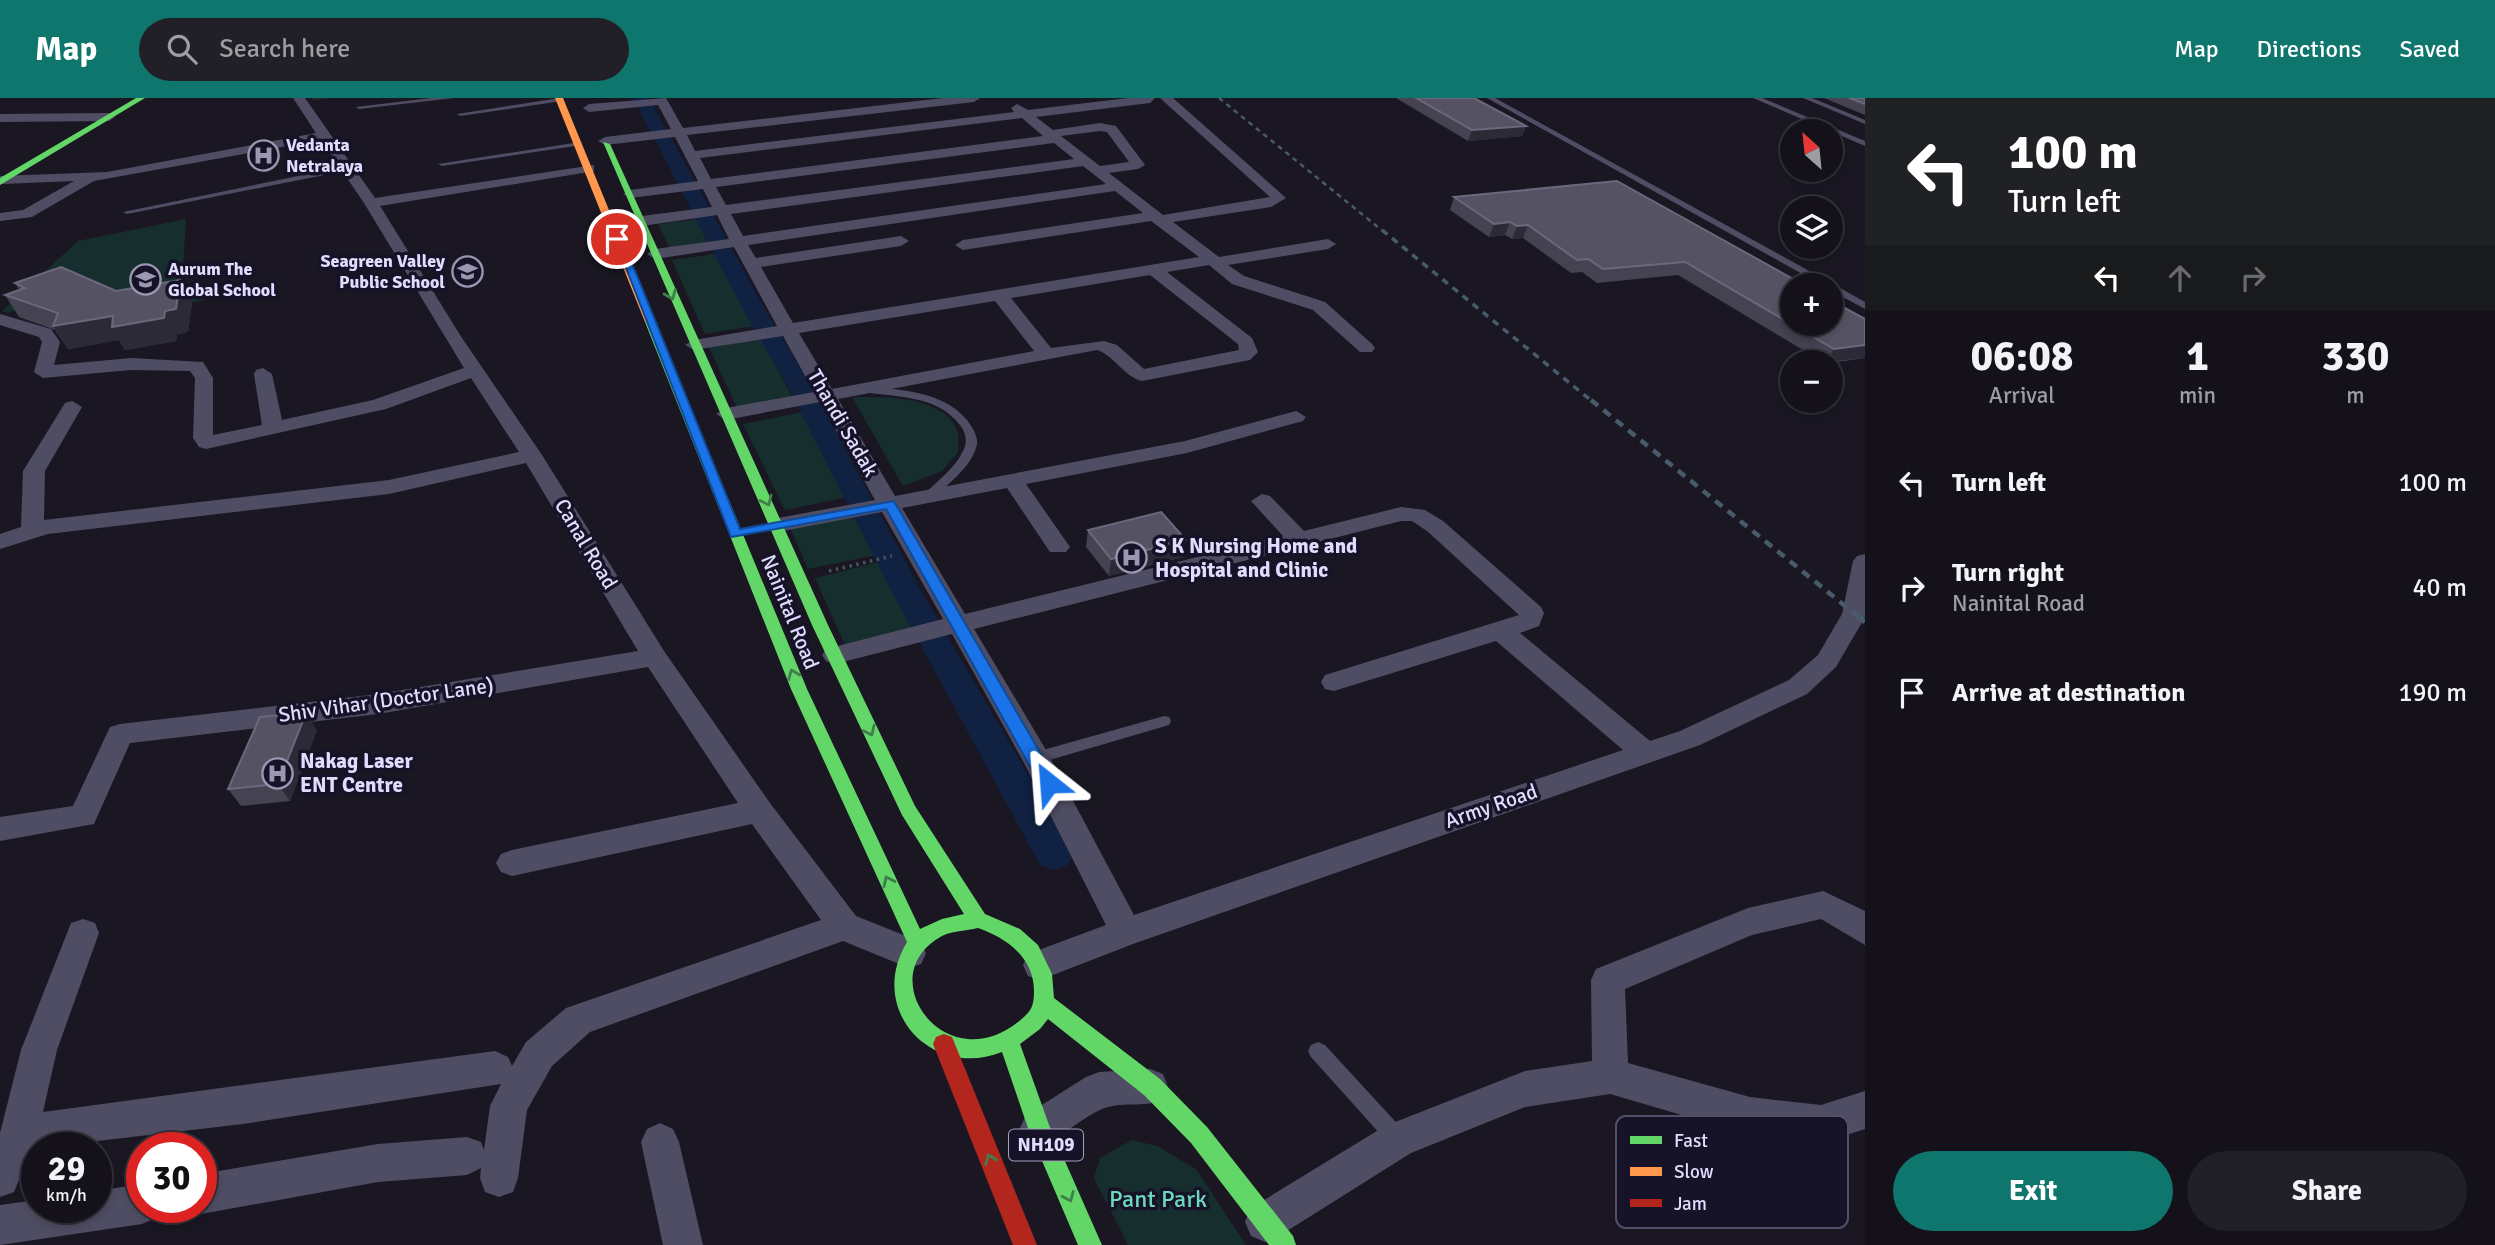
<!DOCTYPE html>
<html lang="en">
<head>
<meta charset="utf-8">
<style>
	body { margin:0; font-family:Signika,sans-serif; background:#211f27; color:#f1f3f6; height:100vh; display:flex; flex-direction:column; font-size:26px; white-space:nowrap }
	* { box-sizing:border-box; margin:0 }
	p { font-size:23px; color:#9d9da2 }
	.icon { flex:none; width:38px; height:38px; fill:none; stroke:currentColor; stroke-width:2; stroke-linecap:round; stroke-linejoin:round }
	.map { position:relative; flex:1; overflow:hidden }
	.drawer { display:flex; flex-direction:column; background:#14111a; width:630px }
	.drawer>* { flex:none }
	.guide { background:#202124; color:#fff; overflow:hidden }
	.needle { width:46px; rotate:333deg }
	.fabs { position:absolute; left:1780px; top:21px; display:grid; gap:14px }
	.fabs a { display:grid; place-items:center; width:63px; height:63px; border-radius:50%; background:#14111a; box-shadow:0 4px 10px #0003,0 0 0 2px #333139; font-size:35px }
	.speed { position:absolute; left:21px; top:1034px; display:flex; gap:14px; font-size:35px; font-weight:700; text-align:center }
	.speed>* { display:grid; place-content:center; width:91px; height:91px; border-radius:50%; background:#14111a; box-shadow:0 4px 10px #0003,0 0 0 2px #333139; line-height:1 }
	.speed small { font-size:18px; font-weight:400 }
	.speed .limit { border:10px solid #d22; background:#fff; color:#111 }
	.pin { position:absolute; display:grid; place-items:center; width:60px; height:60px; color:#fff; margin:-30px; border:4px solid #fff; border-radius:50%; box-shadow:0 2px 7px #0007 }
	.me { position:absolute; width:77px; margin:-38px; rotate:332deg; stroke-linejoin:round; filter:drop-shadow(0 0 5px #0008) }
	.turn { display:flex; align-items:center; gap:24px; height:147px; padding:0 28px; font-size:32px }
	.turn .icon { width:91px; height:91px; stroke-width:2.5 }
	.turn b { display:block; font-size:49px; line-height:60px }
	.lanes { display:flex; align-items:center; height:66px; padding:0 28px; background:#0003; justify-content:center; gap:35px; direction:ltr }
	.lanes .off { opacity:.35 }
	.eta { display:flex; justify-content:space-evenly; align-items:center; height:119px; text-align:center }
	.eta b { font-size:42px; font-weight:800; line-height:49px }
	.cta { display:flex; gap:14px; margin-top:auto; padding:14px 28px }
	.cta a { flex:1; height:80px; border-radius:42px; background:#0f766e; color:#fff; font-size:28px; font-weight:800; line-height:80px; text-align:center }
	.cta a+a { background:#211f27; color:#f1f3f6 }
	ul { padding:0; list-style:none }
	li { display:flex; align-items:center; gap:21px; height:105px; padding:0 28px }
	li div { flex:1 }
	li b { display:block; font-size:26px }
	li em { font-style:normal }
	header { display:flex; align-items:center; gap:42px; box-sizing:border-box; height:98px; padding:0 35px; background:#0f766e; color:#fff }
	header strong { font-size:33px }
	nav { display:flex; gap:38px; margin-inline-start:auto; font-size:24px }
	.search { width:490px; height:63px; background:#211f27; display:flex; align-items:center; gap:18px; box-sizing:border-box; padding:0 24px; border-radius:38px; color:#9d9da2; font-size:26px }
	main { display:flex; flex:1; min-height:0 }
	.map>svg:first-child { display:block }
	.green { fill:#172e2f }
	.lines { fill:none; stroke-linecap:round; stroke-linejoin:round }
	.canal { fill:#102142; fill-rule:evenodd }
	.path { stroke:#495461; stroke-width:3.5; stroke-dasharray:2.5 4.5; stroke-linecap:butt }
	.lane { fill:#4f4d63; fill-rule:evenodd }
	.street { fill:#4f4d63; fill-rule:evenodd }
	.fast { fill:#63d668; fill-rule:evenodd }
	.slow { fill:#ff974d; fill-rule:evenodd }
	.jam { fill:#b3261e; fill-rule:evenodd }
	.rail-far3 { stroke:#485b6a; stroke-width:2.5; stroke-dasharray:5 4.5; stroke-linecap:butt }
	.rail-far2 { stroke:#485b6a; stroke-width:3.5; stroke-dasharray:7 6; stroke-linecap:butt }
	.rail-far1 { stroke:#485b6a; stroke-width:4.5; stroke-dasharray:9 7; stroke-linecap:butt }
	.rail { stroke:#485b6a; stroke-width:5; stroke-dasharray:11 10; stroke-linecap:butt }
	.wall { fill:#454251 }
	.shaded-wall { fill:#2d2a37 }
	.building { fill:#555263; stroke:#6b687c; stroke-width:2 }
	.oneway { stroke:#407e4b }
	.route { fill:#1a73e8; stroke:#114b97; stroke-width:2 }
	.labels { text-anchor:middle; dominant-baseline:central; stroke-width:7; stroke-linejoin:round; paint-order:stroke }
	.far-poi-label { font-size:18px; font-weight:bold; fill:#e0dcfd; stroke:#161228; text-anchor:start }
	.shield { fill:#161228; stroke:#a39fbd; stroke-width:2 }
	.shield-label { font-size:19px; font-weight:bold; fill:#e0dcfd }
	.street-label { font-size:21px; fill:#e0dcfd; stroke:#161228 }
	.poi-label { font-size:21px; font-weight:bold; fill:#e0dcfd; stroke:#161228; text-anchor:start }
	.near-park-label { font-size:24px; fill:#6cd9be; stroke:#161228 }
	.key { fill:#161228; stroke:#534f68; stroke-width:2 }
	.key-label { font-size:19px; fill:#e0dcfd }
</style>
</head>
<body>
<header>
<strong>Map</strong>
<div class="search"><svg class="icon" aria-label="search" viewBox="0 0 24 24"><circle cx="10" cy="10" r="6"/><path d="M15 15l6 6"/></svg>Search here</div>
<nav><a>Map</a><a>Directions</a><a>Saved</a></nav>
</header>
<main>
<div class="map">
<svg width="1865" height="1147" viewBox="0 0 1865 1147">
	<rect width="100%" height="100%" fill="#1a1723"/>
	<path class="green" d="M186,121l-5,79 23,-1 -1,4 -82,9 -47,-21 -66,24 -6,-2 76,-70z
		M696,121l12,24 -38,6 -12,-25z
		M715,156l39,72 -49,8 -33,-74z
		M761,240l31,59 -55,11 -28,-61z
		M852,299c31,0 91,-2 105,33 3,7 1,16 1,22l-16,19 -39,15z
		M803,314l46,85 -64,13 -42,-86z
		M857,417l19,40 -68,14 -18,-41z
		M883,463l34,66 -72,18 -30,-67z
		M1132,1042l25,6 39,23 50,76h-118l-34,-67 6,-20z"/>
	<g class="lines">
		<path class="canal" d="M633,0h16l118,215 45,74 112,209 144,247 5,11 -5,11 -14,5 -14,-5 -146,-269 -106,-209 -43,-74z"/>
		<path class="path" d="M829,473l63,-15"/>
		<path class="lane" d="M431,0h23l-95,11 -3,-2z
			M560,0l2,3 -102,15 -3,-2z
			M1487,0h8l338,186 32,18v7l-35,-19v-5h-8z
			M1753,0h9l103,43v5z
			M1803,0h9l53,22v4z
			M580,44l2,3 -140,21 -4,-2z
			M347,68l4,2 -1,2 -223,44 -4,-2z
			M862,288c36,4 80,4 105,34 5,7 11,15 10,24 -4,22 -29,40 -44,54h-8l-2,-2c13,-15 32,-27 40,-45 5,-9 3,-18 -3,-26 -25,-32 -66,-27 -102,-34l-1,-2z
			M1164,618l5,1 2,4 -2,4 -133,39 -5,-2 -3,-4 3,-4 5,-2z
			M1318,944l7,3 79,86 3,7 -3,7 -7,3 -7,-3 -79,-88 -3,-6 3,-6z"/>
		<path class="street" d="M293,0h12l70,100 219,-33v6l-5,1 -209,34 82,132 80,117 122,196 106,152 86,113 65,26 5,11 -5,11 -12,4 -66,-27 -253,91 -38,34 -25,44 -9,68 -5,14 -14,5 -14,-5 -5,-14 1,-10 -14,7 -89,7 -177,32 -14,-6h14v-34l177,-30 89,-7 14,5 3,8 6,-44 11,-22 -258,40 -206,24 -6,3 -17,41 -14,5v-64l21,-83 50,-127 12,-4 12,4 4,10 -42,117 -14,62 452,-61 13,6 4,9 14,-24 40,-34 255,-88 -69,-96 -240,52 -11,-4 -5,-9 5,-9 11,-4 226,-47 -90,-136 -270,47 -248,29 -36,81 -94,17v-24l73,-11 37,-79 10,-3 258,-30 260,-43 -112,-188 -137,31 -341,40 -48,15v-15l21,-7 2,-56 42,-68 7,-2 10,6 -37,64 -1,49 345,-40 130,-28 -48,-74 -85,31 -180,40 -7,-2 -6,-9 2,-60 -5,-7 -59,-1 -88,8 -9,-6 8,-30 -3,-5 -39,-12v-11l51,15 9,13 -6,23 77,-7 72,4 10,16v57l49,-10 -8,-51 2,-4 7,-2 9,6 10,46 91,-20 91,-32 -100,-165 -43,-63 -227,41 -62,36 -32,4v-8l23,-3 51,-29 -72,3 -2,-8 107,-4 209,-39z
			M666,0l17,30 260,-30h37l-6,4 -287,33 8,16 319,-39 -3,-4 6,-4 11,6 100,-12h27l-5,5 -114,14 17,13 47,-7 16,3 29,39 -7,4 -29,4 54,42 107,-18 -110,-99h13l113,100 -15,9 -98,15 46,35 109,-18 8,5 -8,5 -100,16 16,11 81,26 47,42 3,4 -3,4h-12l-47,-42 -81,-26 -23,-19 -42,7 85,66 6,14 -8,8 -108,21c-19,-5 -27,-25 -45,-31l-259,49 57,97 290,-55 111,-30 10,6 -3,4 -116,32 -161,31 44,63 -4,5h-16l-43,-64 -105,20 63,106 318,-78 -32,-35 11,-7 8,2 34,35 97,-24 24,3 18,11 98,86 3,6 -5,13 -19,7 130,108 30,-10 109,-51 29,-25 24,-41 11,-53 4,-5 8,-2v63l-29,50 -29,27 -107,51 -567,199 -93,36 -12,-4 -5,-11 5,-11 78,-29 -83,-164 -71,-127 -117,30 -9,-3 -4,-6 4,-6 117,-30 -61,-107 -104,20 -11,-7 11,-7 97,-18 -55,-98 -94,18 -10,-6 10,-6 88,-16 -31,-56 -89,14 -9,-5 9,-5 83,-14 -43,-79 -79,12 -8,-5 8,-5 74,-10 -12,-24 -75,11 -8,-5 8,-5 70,-9 -9,-18 -73,9 -7,-4 7,-4 68,-9 -23,-44 -70,8 -7,-4 7,-4 66,-8 -13,-24 -69,7 -6,-4 6,-4zM1022,20l21,18 -332,43 -11,-21zM1100,33l7,1 22,30 -29,4 -39,-30zM1054,45l20,16 -348,46 -10,-18zM1083,68l23,18 -363,52 -12,-22zM1115,93l28,22 -180,27 -8,5 8,5 188,-29 48,36 -406,66 -32,-56 140,-21 8,-5 -8,-5 -145,22 -8,-13zM1150,177l88,69 1,6 -95,19 -27,-24 -13,-4 -53,7 -40,-50zM995,203l39,50 -202,38 -33,-56zM1401,423h11l15,10 92,84 -194,60 -4,7 4,7 9,2 162,-50 127,109 -489,165 -88,-165 -72,-121z
			M0,16l109,-1 6,4 -6,4 -109,1z
			M1823,793l42,20v34l-44,-26 -69,16 -127,54 3,74 122,34 71,8 44,-14v38l-44,14 -71,-8 -140,-41 -85,13 -114,46 -132,83 -14,6 -14,-6 -6,-14 6,-14 134,-82 140,-55 67,-10 -1,-81 5,-11 152,-61z
			M1150,971l13,5 5,13 -5,13c-19,8 -43,1 -61,9 -22,10 -40,28 -63,38l-13,-6 -6,-13 6,-13 60,-38 13,-5z
			M660,1025l13,6 6,13 24,103h-40l-22,-103 6,-13z
			M142,1086v24h18l-4,10 -14,6 -142,21v-40l37,-5v8h59v-17z"/>
		<path class="fast" d="M136,0h9l-145,87v-7z
			M603,44l7,2 218,481 87,181 70,108 35,15 18,16 14,29 2,24 106,81 47,48 86,109 3,9h-27l-78,-102 -47,-48 -96,-76 -8,10 -20,15 29,81 53,120h-24l-50,-117 -26,-76c-70,28 -136,-42 -95,-110l-116,-253 -146,-367 1,-2 9,2 152,367 113,240 22,-10 22,-5 -62,-99 -90,-190zM978,830c29,10 56,30 56,63 0,10 -1,18 -9,25 -75,71 -158,-39 -83,-80 10,-5 24,-5 36,-8z"/>
		<path class="slow" d="M555,0h8l92,224 -1,2 -9,-2z"/>
		<path class="jam" d="M944,936l8,3 85,208h-24l-80,-201 3,-7z"/>
		<path class="rail-far3" d="M1219,0l165,134"/>
		<path class="rail-far2" d="M1382,132l211,172"/>
		<path class="rail-far1" d="M1591,302l269,218"/>
		<path class="rail" d="M1858,518l7,6"/>
	</g>
	<path class="wall" d="M1396,0h78l52,28 -4,10 -54,5z
		M1824,0h41v17z
		M1617,83l248,138v39l-35,5 -7,-1 -145,-87 -81,8 -15,-11 -11,1 -48,-35 -11,1 -7,-4 -16,2 -39,-27 4,-13z
		M15,185l177,19 -4,30 -11,2 -1,7 -51,9 -6,-10 -51,9 -13,-19 -36,-13 -14,-22 14,-5z
		M1088,432l95,27 -74,19 -23,-29z
		M317,632l-27,71 -49,5 -13,-17z"/>
	<path class="shaded-wall" d="M312,0h19l-18,2z
		M1526,28l-4,10 -54,5 4,-11z
		M1510,124l-5,13 -16,2 5,-13z
		M1528,127l-5,13 -11,1 5,-13z
		M180,182l12,22 -4,30 -11,2 -1,7 -51,9 -6,-10 -51,9 -15,-23 60,-10 52,-5z
		M1865,247v13l-39,4 8,-13z
		M1186,442l-3,17 -74,19 2,-17z
		M306,615l11,17 -27,71 -12,-17z"/>
	<path class="building" d="M1416,0h58l52,28 -54,4z
		M1849,0h16v6z
		M1617,83l187,104h-12v39h38v-24l35,19v26l-31,4 -149,-87 -82,7 -15,-10 -11,1 -49,-35 -11,1 -7,-4 -16,2 -40,-27z
		M61,169l55,24 64,-11 -4,29 -11,2 -1,7 -52,9 1,-11 -60,10 5,-13 -53,-18 20,-7 -10,-5z
		M1161,414l25,28 -75,19 -23,-29z
		M306,615l-28,71 -50,5 32,-72z"/>
	<defs><path id="oneway-chevron" d="M-2-3.5L2.5 0L-2 3.5" fill="none" stroke-width="1.6" stroke-linecap="round" stroke-linejoin="round" transform="scale(1.75)"/></defs>
	<g class="oneway">
		<use href="#oneway-chevron" transform="translate(671 197) rotate(68)"/>
		<use href="#oneway-chevron" transform="translate(767 403) rotate(65)"/>
		<use href="#oneway-chevron" transform="translate(793 576) rotate(-112)"/>
		<use href="#oneway-chevron" transform="translate(870 633) rotate(65)"/>
		<use href="#oneway-chevron" transform="translate(888 783) rotate(-115)"/>
		<use href="#oneway-chevron" transform="translate(990 1061) rotate(-112)"/>
		<use href="#oneway-chevron" transform="translate(1069 1099) rotate(66)"/>
	</g>
	<path class="route" d="M614,139l8,2 118,290 154,-28 161,277 2,5 -2,5h-13l-156,-279 -155,28z"/>
	<defs>
		<symbol id="hospital-ring" viewBox="-11 -11 22 22"><circle r="9.5" fill="#161228" stroke="#9b97b1" stroke-width="1.5"/><path d="M-5-5h3v3.5h4V-5h3V5h-3V1.5h-4V5h-3Z" fill="#9b97b1"/></symbol>
		<symbol id="school-ring" viewBox="-11 -11 22 22"><circle r="9.5" fill="#161228" stroke="#9b97b1" stroke-width="1.5"/><path d="M0-5L7-2L0 1L-7-2ZM-4 1L0 2.5L4 1V4Q0 6-4 4Z" fill="#9b97b1"/></symbol>
	</defs>
	<g fill-rule="evenodd">
		<use href="#hospital-ring" x="246" y="40" width="35" height="35"/>
		<use href="#school-ring" x="450" y="156" width="35" height="35"/>
		<use href="#school-ring" x="128" y="164" width="35" height="35"/>
		<use href="#hospital-ring" x="1114" y="442" width="35" height="35"/>
		<use href="#hospital-ring" x="260" y="658" width="35" height="35"/>
	</g>
	<g class="labels">
		<g class="far-poi-label">
			<text x="286" y="47">Vedanta<tspan x="286" dy="21">Netralaya</tspan></text>
			<text x="445" y="163" text-anchor="end">Seagreen Valley<tspan x="445" dy="21">Public School</tspan></text>
			<text x="168" y="171">Aurum The<tspan x="168" dy="21">Global School</tspan></text>
		</g>
		<rect class="shield" x="1009" y="1031.5" width="74" height="31" rx="5"/>
		<g class="shield-label">
			<text x="1046" y="1047">NH109</text>
		</g>
		<g class="street-label">
			<text transform="translate(843 325) rotate(60)">Thandi Sadak</text>
			<text transform="translate(586 446) rotate(59)">Canal Road</text>
			<text transform="translate(790 514) rotate(68)">Nainital Road</text>
			<text transform="translate(386 602) rotate(-8)">Shiv Vihar (Doctor Lane)</text>
			<text transform="translate(1491 708) rotate(-19)">Army Road</text>
		</g>
		<g class="poi-label">
			<text x="1155" y="448">S K Nursing Home and<tspan x="1155" dy="24">Hospital and Clinic</tspan></text>
			<text x="300" y="663">Nakag Laser<tspan x="300" dy="24">ENT Centre</tspan></text>
		</g>
		<g class="near-park-label">
			<text x="1158" y="1101">Pant Park</text>
		</g>
	</g>
	<rect x="1616" y="1018" width="232" height="112" rx="10" class="key"/>
	<rect x="1630" y="1038" width="32" height="8" fill="#63d668"/>
	<rect x="1630" y="1069" width="32" height="9" fill="#ff974d"/>
	<rect x="1630" y="1101" width="32" height="8" fill="#b3261e"/>
	<g class="key-label">
		<text x="1674" y="1049">Fast</text>
		<text x="1674" y="1080">Slow</text>
		<text x="1674" y="1112">Jam</text>
	</g>
</svg>
<div class="fabs">
<a><svg class="needle" viewBox="-14 -14 28 28"><path d="M0-13l5 13h-10z" fill="#e53935"/><path d="M0 13l5-13h-10z" fill="#9d9da2"/></svg></a>
<a><svg class="icon" aria-label="layers" viewBox="0 0 24 24"><path d="M12 4l9 5-9 5-9-5zM3 14l9 5 9-5"/></svg></a>
<a>+</a>
<a>−</a>
</div>
<div class="speed"><div>29<small>km/h</small></div><div class="limit">30</div></div>
<div class="pin" style="left:617px;top:141px;background:#d93025"><svg class="icon" aria-label="arrive" viewBox="0 0 24 24"><path d="M6 21V4h12l-3 4 3 4H6"/></svg></div>
<svg class="me" style="left:1049px;top:685px" viewBox="-20 -20 40 40"><path d="M0-17L14 15 0 8-14 15z" fill="#1a73e8" stroke="#fff" stroke-width="4"/></svg>
</div>
<section class="drawer">
<div class="guide">
<div class="turn"><svg class="icon" aria-label="left" viewBox="0 0 24 24"><path d="M17 20v-9H6M10 6l-5 5 5 5"/></svg><div><b>100 m</b>Turn left</div></div>
<div class="lanes"><svg class="icon" aria-label="left" viewBox="0 0 24 24"><path d="M17 20v-9H6M10 6l-5 5 5 5"/></svg><svg class="icon off" aria-label="ahead" viewBox="0 0 24 24"><path d="M12 20V5M6 11l6-6 6 6"/></svg><svg class="icon off" aria-label="right" viewBox="0 0 24 24"><path d="M7 20v-9h11M14 6l5 5-5 5"/></svg></div>
</div>
<div class="eta">
<div><b>06:08</b><p>Arrival</p></div>
<div><b>1</b><p>min</p></div>
<div><b>330</b><p>m</p></div>
</div>
<ul>
<li><svg class="icon" aria-label="left" viewBox="0 0 24 24"><path d="M17 20v-9H6M10 6l-5 5 5 5"/></svg><div><b>Turn left</b></div><em>100 m</em></li>
<li><svg class="icon" aria-label="right" viewBox="0 0 24 24"><path d="M7 20v-9h11M14 6l5 5-5 5"/></svg><div><b>Turn right</b><p>Nainital Road</p></div><em>40 m</em></li>
<li><svg class="icon" aria-label="arrive" viewBox="0 0 24 24"><path d="M6 21V4h12l-3 4 3 4H6"/></svg><div><b>Arrive at destination</b></div><em>190 m</em></li>
</ul>
<div class="cta"><a>Exit</a><a>Share</a></div>
</section>
</main>
</body>
</html>
